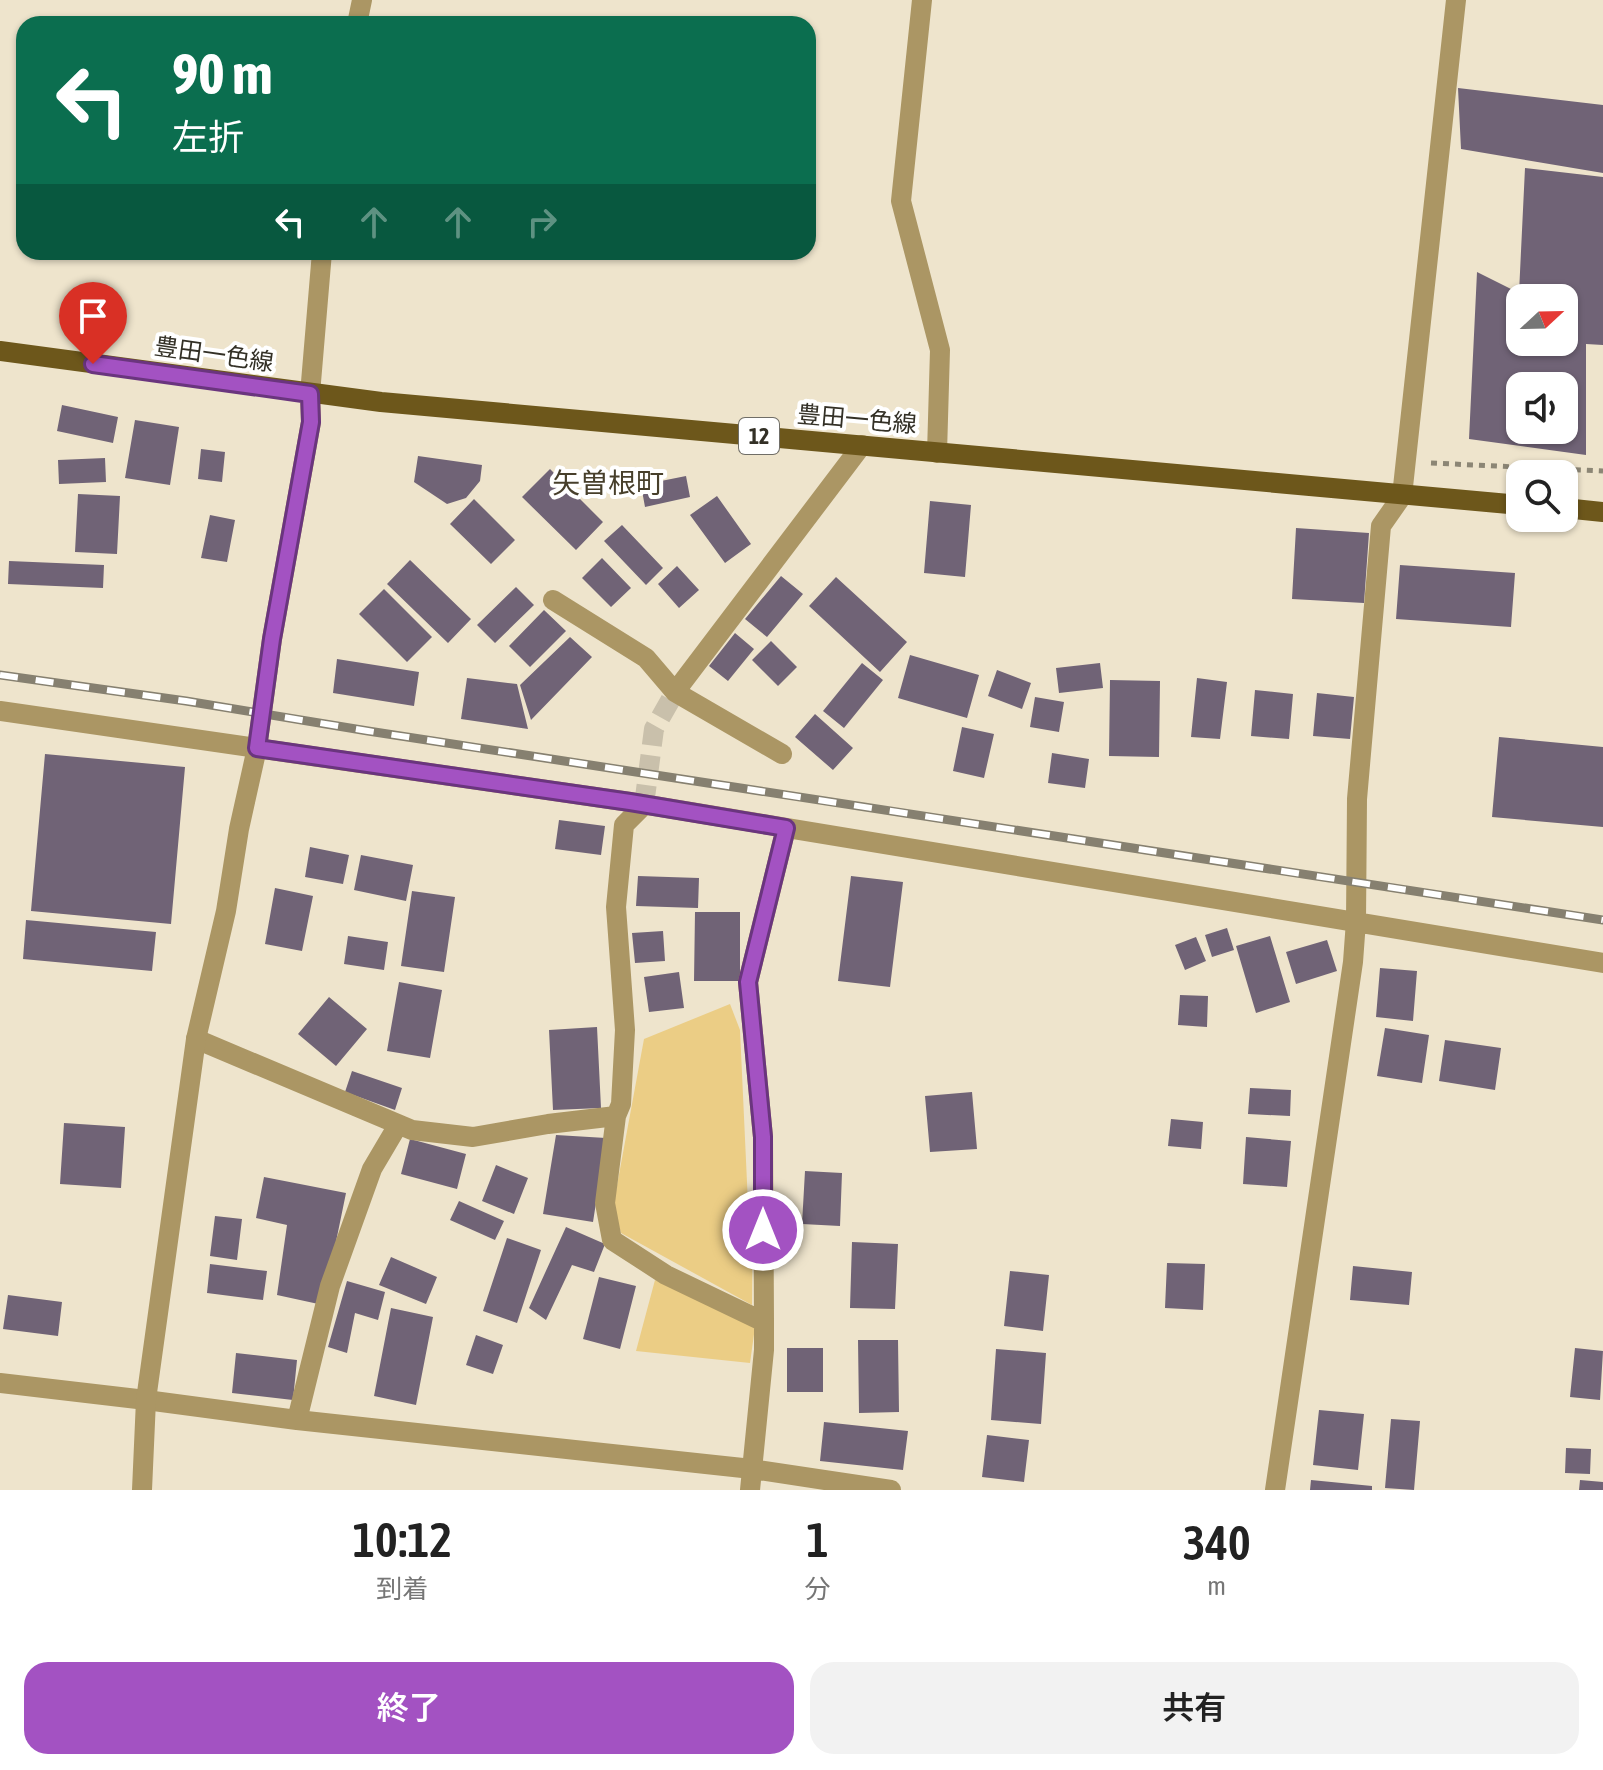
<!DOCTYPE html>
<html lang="ja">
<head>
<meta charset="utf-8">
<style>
	body { margin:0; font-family:"Asap Condensed","Noto Sans JP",sans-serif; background:#f2f2f2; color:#222; height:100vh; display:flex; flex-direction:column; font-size:30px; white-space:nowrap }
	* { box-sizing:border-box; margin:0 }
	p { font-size:26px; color:#767676 }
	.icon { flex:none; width:44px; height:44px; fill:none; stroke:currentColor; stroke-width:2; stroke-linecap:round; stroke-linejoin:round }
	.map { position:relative; height:1490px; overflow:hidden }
	.panel { display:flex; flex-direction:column; background:#fff; flex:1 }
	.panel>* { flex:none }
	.hud { position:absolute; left:16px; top:16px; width:800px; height:244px; border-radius:24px; box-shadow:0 2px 6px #0004; background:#0b6e4f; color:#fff; overflow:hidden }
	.needle { width:52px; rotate:68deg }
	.tools { position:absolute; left:1506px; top:284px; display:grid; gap:16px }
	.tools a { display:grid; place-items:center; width:72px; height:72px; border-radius:16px; background:#fff; box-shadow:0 2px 6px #0004; font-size:40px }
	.pin { position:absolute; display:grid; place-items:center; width:68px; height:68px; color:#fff; margin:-82px -34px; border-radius:50% 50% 50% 0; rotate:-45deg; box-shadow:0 0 8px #0007 }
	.pin .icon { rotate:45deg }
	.me { position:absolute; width:88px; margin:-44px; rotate:0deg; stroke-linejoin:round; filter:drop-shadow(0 0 6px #0008) }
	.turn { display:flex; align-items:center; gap:28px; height:168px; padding:0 24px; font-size:36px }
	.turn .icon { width:104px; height:104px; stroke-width:2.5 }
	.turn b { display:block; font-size:56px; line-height:68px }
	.lanes { display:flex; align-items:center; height:76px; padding:0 24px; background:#0003; justify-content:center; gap:40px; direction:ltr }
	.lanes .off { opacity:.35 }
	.eta { display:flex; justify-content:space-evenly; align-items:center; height:136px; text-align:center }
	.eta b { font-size:48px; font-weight:600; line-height:56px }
	.button { display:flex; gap:16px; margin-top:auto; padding:16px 24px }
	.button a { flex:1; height:92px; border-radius:24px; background:#a352c2; color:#fff; font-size:32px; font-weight:600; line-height:92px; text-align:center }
	.button a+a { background:#f2f2f2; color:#222 }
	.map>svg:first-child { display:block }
	.green { fill:#ebcd85 }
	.building { fill:#706376; fill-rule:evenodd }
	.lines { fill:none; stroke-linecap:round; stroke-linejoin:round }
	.minor-tunnel { stroke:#c9c0ab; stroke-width:20; stroke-dasharray:20 10; stroke-linecap:butt }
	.path { stroke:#8c8675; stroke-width:5; stroke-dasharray:6 6; stroke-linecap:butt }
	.minor { stroke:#ab9664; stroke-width:20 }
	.tertiary { stroke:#ab9664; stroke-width:20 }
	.primary { stroke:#6d571b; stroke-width:20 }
	.rail-casing { stroke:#868070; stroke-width:9 }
	.rail { stroke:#fff; stroke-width:6; stroke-dasharray:18; stroke-linecap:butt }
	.route-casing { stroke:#6a357e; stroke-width:20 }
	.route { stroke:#a352c2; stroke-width:14 }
	.labels { text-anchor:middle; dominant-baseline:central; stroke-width:8; stroke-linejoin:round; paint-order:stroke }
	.shield { fill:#fff; stroke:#706e67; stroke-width:2 }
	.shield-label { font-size:22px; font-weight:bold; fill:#333026 }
	.street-label { font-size:24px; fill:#333026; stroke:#fff }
	.quarter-label { font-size:28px; fill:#473f2b; stroke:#fff }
</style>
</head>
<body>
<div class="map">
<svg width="1603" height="1490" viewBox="0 0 1603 1490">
	<rect width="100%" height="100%" fill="#eee4cc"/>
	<path class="green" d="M730,1004l10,26 8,174 5,1 -1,100 -131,-72 -8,-26 31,-168z
		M655,1280l100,47 -5,36 -114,-12z"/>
	<path class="building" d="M1458,88l145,17v68l-142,-24z
		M1525,168l78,9v168l-17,-1v111l-117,-16 8,-167 42,21zM1520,298h44v44h-44zM1520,386h44v44h-44z
		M62,405l56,12 -5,26 -56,-12z
		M135,420l44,7 -9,58 -45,-7z
		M201,449l24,3 -3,30 -24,-3z
		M418,456l64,9 -2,16 -14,17 -19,6 -33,-22z
		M105,458l1,24 -47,2 -1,-24z
		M550,469l53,53 -27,28 -54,-53z
		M686,476l4,21 -45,10 -4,-22z
		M78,494l42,2 -3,58 -42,-2z
		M717,496l34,48 -26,19 -35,-48z
		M474,499l41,41 -24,24 -41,-40z
		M930,501l41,4 -6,72 -41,-4z
		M210,515l25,5 -8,42 -26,-4z
		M622,525l41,43 -17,17 -42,-44z
		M1296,528l73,5 -5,70 -72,-4z
		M602,558l29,30 -20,19 -29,-29z
		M410,560l61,59 -23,24 -61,-59z
		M9,561l95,4 -1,23 -95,-4z
		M1400,565l115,8 -4,54 -115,-8z
		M677,566l22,24 -20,18 -21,-24z
		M781,576l22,18 -36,43 -22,-18z
		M836,577l71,65 -27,30 -71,-66z
		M516,587l18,18 -39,38 -18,-18z
		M384,589l48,48 -25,25 -48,-48z
		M544,610l22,21 -36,36 -21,-21z
		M735,633l19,16 -26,32 -19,-15z
		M570,637l22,20 -61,63 -11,-35z
		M771,641l26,26 -19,19 -26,-26z
		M910,655l69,20 -12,43 -69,-20z
		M337,659l82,13 -5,34 -81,-13z
		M862,663l21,17 -39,48 -21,-17z
		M1100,663l3,25 -44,5 -3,-25z
		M997,670l34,13 -9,26 -34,-13z
		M467,678l50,6 11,45 -67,-10z
		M1197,678l30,4 -7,57 -29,-2z
		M1110,680l50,1 -1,76 -50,-1z
		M1255,690l38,4 -4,45 -38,-3z
		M1317,693l37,4 -4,42 -37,-3z
		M1035,697l29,5 -5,30 -29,-5z
		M815,714l38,34 -20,22 -38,-33z
		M962,727l32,7 -10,44 -31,-7z
		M1499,737l104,10v80l-111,-10z
		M1052,753l37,6 -4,29 -37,-5z
		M45,754l140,13 -14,157 -140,-13z
		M559,820l46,6 -4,29 -46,-6z
		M310,847l39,8 -6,29 -38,-7z
		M361,855l52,10 -7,36 -52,-11z
		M638,876l61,2 -1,30 -62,-2z
		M851,876l52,6 -13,105 -52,-6z
		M275,888l38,8 -11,55 -37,-7z
		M412,891l43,6 -11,75 -43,-6z
		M695,912h45v69h-46z
		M26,920l130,12 -4,39 -129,-12z
		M1227,928l7,22 -22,7 -7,-22z
		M663,931l2,30 -30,2 -3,-30z
		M348,936l40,6 -4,28 -40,-6z
		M1270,936l20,66 -34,11 -20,-67z
		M1196,937l10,24 -21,9 -10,-25z
		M1327,940l10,31 -41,13 -10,-32z
		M1380,968l37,3 -4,50 -37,-4z
		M679,972l5,36 -35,4 -5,-35z
		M399,982l43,8 -12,68 -43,-7z
		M1180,995l28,1 -1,31 -29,-2z
		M329,997l38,32 -31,37 -38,-32z
		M597,1027l4,81 -48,2 -4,-80z
		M1385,1028l44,7 -7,48 -45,-7z
		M1445,1040l56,8 -6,42 -56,-9z
		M352,1071l50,17 -7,22 -50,-18z
		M1250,1088l41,2 -1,26 -42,-2z
		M972,1092l5,57 -47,3 -5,-56z
		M1171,1119l32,3 -2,27 -33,-3z
		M64,1123l61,4 -4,61 -61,-4z
		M556,1135l50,3 -13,84 -50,-8z
		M1246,1137l45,4 -4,46 -44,-3z
		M410,1139l56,15 -9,35 -56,-15z
		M496,1165l32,13 -14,36 -32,-13z
		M805,1171l37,2 -2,53 -38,-2z
		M264,1177l82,16 -23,112 -46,-10 10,-70 -31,-7z
		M459,1201l45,20 -9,19 -45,-20z
		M215,1216l27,3 -5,41 -27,-4z
		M566,1227l39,17 -11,28 -22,-7 -26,55 -17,-12z
		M507,1238l34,12 -24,73 -34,-12z
		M852,1242l46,2 -3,65 -45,-1z
		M391,1257l46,20 -11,27 -47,-19z
		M1167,1263l38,1 -2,46 -38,-2z
		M210,1264l57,7 -4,29 -56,-7z
		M1353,1266l59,6 -3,33 -59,-5z
		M1010,1271l39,4 -6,56 -39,-5z
		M599,1277l37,9 -16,63 -37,-10z
		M347,1281l38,11 -7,28 -23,-7 -8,40 -19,-6z
		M8,1295l54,7 -4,34 -55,-7z
		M391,1308l42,9 -17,88 -42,-9z
		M476,1335l27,10 -10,29 -27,-9z
		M858,1340h40l1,72 -40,1z
		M787,1348h36v44h-36z
		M1575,1348l28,3 -3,49 -30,-3z
		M996,1349l50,4 -5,71 -50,-4z
		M236,1353l61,7 -4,40 -61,-7z
		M1319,1410l45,4 -6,56 -45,-5z
		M1391,1419l29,2 -6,69 -29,-2z
		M824,1422l84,9 -5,39 -83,-9z
		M987,1435l42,5 -5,42 -42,-5z
		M1566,1448l25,1 -1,25 -25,-1z
		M1311,1480l61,6v4h-62z
		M1580,1480l23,2v8h-24z"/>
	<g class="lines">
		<path class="minor-tunnel" d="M644,805l10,-76 21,-37"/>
		<path class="path" d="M1431,463l172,8"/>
		<path class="minor" d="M922,0l-21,201 39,149 -3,103
			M357,24l5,-24
			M310,394l12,-142
			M553,600l93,58 29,34 107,62
			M675,692l187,-247
			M0,711l630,91 973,161
			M196,1039l216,91 61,7 75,-13 68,-8 5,-12 4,-74 -9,-123 8,-82 20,-20
			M616,1116l-11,87 7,37 54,35 98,47
			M0,1383l146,17 151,20 455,49 139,21
			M297,1420l33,-134 42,-117 26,-44
			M750,1490l14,-140v-28l-1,-185 -15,-155 38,-154
			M1275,1490l78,-528 3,-41 1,-122 24,-273 21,-30 54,-496"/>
		<path class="tertiary" d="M142,1490l4,-90 50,-361 30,-128 13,-82 18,-81 15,-109 39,-217 -1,-28"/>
		<path class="primary" d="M0,351l381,51 1139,103
			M1564,508l39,4"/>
		<defs>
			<path id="rail" d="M0,675l186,26 182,30 1235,189"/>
		</defs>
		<use href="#rail" class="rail-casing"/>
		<use href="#rail" class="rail"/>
	</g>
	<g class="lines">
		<defs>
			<path id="route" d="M93,364l217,30 1,28 -39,217 -15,109 373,54 156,26 -38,154 15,155v93"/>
		</defs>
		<use href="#route" class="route-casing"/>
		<use href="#route" class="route"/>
	</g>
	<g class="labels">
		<rect class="shield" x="739" y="418" width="40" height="36" rx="6"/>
		<g class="shield-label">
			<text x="759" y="436">12</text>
		</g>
		<g class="street-label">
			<text transform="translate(214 354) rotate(8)">豊田一色線</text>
			<text transform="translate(857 419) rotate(5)">豊田一色線</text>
		</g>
		<g class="quarter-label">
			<text x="608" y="483">矢曽根町</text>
		</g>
	</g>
</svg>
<div class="tools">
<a><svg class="needle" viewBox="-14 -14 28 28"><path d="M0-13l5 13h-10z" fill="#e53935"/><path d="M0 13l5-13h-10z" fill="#767676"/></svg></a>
<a><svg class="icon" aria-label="sound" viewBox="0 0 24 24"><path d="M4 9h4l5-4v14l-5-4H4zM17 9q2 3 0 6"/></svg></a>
<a><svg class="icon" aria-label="search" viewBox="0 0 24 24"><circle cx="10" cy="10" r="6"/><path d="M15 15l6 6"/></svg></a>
</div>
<div class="pin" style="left:93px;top:364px;background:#d93025"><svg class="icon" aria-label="arrive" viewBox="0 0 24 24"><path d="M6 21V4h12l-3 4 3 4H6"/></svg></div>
<svg class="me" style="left:763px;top:1230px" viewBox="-20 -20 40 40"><circle r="17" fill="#a352c2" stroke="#fff" stroke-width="3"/><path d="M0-11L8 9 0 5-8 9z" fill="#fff"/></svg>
<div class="hud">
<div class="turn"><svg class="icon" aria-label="left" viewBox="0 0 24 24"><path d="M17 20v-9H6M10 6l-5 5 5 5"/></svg><div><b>90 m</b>左折</div></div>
<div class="lanes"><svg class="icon" aria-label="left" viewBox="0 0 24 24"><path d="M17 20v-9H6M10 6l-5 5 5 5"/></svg><svg class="icon off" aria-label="ahead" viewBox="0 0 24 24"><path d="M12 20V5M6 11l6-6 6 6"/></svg><svg class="icon off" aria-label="ahead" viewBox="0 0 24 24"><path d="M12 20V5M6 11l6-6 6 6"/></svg><svg class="icon off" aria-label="right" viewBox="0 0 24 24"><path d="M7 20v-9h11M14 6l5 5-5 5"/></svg></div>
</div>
</div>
<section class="panel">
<div class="eta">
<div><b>10:12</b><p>到着</p></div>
<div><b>1</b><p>分</p></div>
<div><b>340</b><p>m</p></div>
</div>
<div class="button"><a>終了</a><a>共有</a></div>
</section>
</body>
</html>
